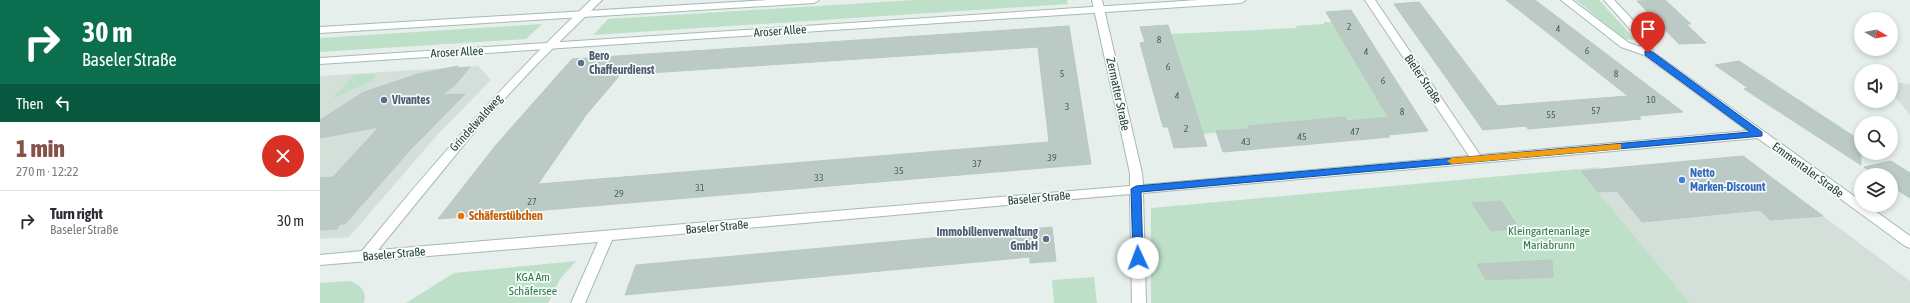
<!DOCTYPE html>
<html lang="en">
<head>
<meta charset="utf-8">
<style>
	body { margin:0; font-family:"Asap Condensed",sans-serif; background:#f2f2f3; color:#2b2b33; height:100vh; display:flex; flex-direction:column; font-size:15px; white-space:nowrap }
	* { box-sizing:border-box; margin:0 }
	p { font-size:13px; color:#7c7c81 }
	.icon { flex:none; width:22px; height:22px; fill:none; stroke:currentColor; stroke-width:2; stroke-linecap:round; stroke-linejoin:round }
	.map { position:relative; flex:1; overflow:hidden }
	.details { display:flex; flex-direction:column; background:#fff; width:320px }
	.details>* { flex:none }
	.top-card { background:#0b6e4f; color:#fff; overflow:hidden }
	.needle { width:26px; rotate:99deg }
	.buttons { position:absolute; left:1534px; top:12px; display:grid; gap:8px }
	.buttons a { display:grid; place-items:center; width:44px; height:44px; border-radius:50%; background:#fff; box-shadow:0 2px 6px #0003; font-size:20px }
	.pin { position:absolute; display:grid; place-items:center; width:34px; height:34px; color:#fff; margin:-41px -17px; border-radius:50% 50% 50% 0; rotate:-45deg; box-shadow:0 0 4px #0007 }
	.pin .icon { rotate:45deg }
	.me { position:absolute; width:44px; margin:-22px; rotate:358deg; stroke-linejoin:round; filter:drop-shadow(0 0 3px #0008) }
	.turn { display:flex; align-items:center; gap:14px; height:84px; padding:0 16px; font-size:18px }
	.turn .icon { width:52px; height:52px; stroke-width:2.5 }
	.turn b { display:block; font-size:28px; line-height:34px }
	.then { display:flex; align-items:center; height:38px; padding:0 16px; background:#0003; gap:8px; font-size:15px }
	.round { display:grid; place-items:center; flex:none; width:42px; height:42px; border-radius:21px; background:#f2f2f3 }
	.headline { display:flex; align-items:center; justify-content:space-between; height:68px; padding:0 16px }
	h1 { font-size:24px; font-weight:800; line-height:30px; color:#855347 }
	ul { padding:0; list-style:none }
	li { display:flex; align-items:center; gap:12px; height:60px; padding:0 16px; border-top:1px solid #e1e1e2 }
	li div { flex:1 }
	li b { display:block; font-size:15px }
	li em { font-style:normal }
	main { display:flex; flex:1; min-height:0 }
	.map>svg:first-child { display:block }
	.built { fill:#d4dfda }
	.green { fill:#bfe0c8 }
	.building { fill:#bbcac4; stroke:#b8c9c2; fill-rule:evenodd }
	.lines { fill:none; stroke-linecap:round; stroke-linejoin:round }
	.street-casing { stroke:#a8b8b2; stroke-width:2 }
	.secondary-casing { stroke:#a4bbb3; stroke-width:2 }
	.street { fill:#fff; fill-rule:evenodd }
	.secondary { fill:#fff; fill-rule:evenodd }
	.route { fill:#1a73e8; stroke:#114b97 }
	.slow { fill:#f59e0b }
	.service-dot { fill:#5c6f8a; stroke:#f7fbf9; stroke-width:1.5 }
	.shop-dot { fill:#3f7fe0; stroke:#f7fbf9; stroke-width:1.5 }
	.food-dot { fill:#e8710a; stroke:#f7fbf9; stroke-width:1.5 }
	.labels { text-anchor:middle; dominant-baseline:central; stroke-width:3.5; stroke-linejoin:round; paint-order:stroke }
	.number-label { font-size:10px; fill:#4a645c }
	.street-label { font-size:12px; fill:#24423a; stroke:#f7fbf9 }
	.service-label { font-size:12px; font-weight:bold; fill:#4e5e75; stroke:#f7fbf9; text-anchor:start }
	.shop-label { font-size:12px; font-weight:bold; fill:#366cbe; stroke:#f7fbf9; text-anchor:start }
	.food-label { font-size:12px; font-weight:bold; fill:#c56008; stroke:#f7fbf9; text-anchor:start }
	.park-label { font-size:12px; fill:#2d7a4b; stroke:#f7fbf9 }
</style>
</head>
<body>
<main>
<section class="details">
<div class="top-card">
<div class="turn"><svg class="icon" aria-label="right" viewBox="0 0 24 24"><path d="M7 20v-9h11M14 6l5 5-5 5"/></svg><div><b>30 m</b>Baseler Straße</div></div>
<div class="then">Then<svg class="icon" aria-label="left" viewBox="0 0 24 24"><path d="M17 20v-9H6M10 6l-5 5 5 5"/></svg></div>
</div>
<div class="headline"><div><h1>1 min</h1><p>270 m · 12:22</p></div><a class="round" style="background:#d93025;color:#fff"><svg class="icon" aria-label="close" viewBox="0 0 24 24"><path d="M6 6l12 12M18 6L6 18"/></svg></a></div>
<ul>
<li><svg class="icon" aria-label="right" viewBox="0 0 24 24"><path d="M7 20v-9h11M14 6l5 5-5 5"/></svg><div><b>Turn right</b><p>Baseler Straße</p></div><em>30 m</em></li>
</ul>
</section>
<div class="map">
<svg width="1590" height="303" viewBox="0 0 1590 303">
	<rect width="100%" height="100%" fill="#e6efeb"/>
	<path class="built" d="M158,66l13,14 -52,53 -90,104 -29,2v-163z
		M1571,82l19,2v31l-19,-24z
		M1423,156l167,125v22h-220l-111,-134 19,-2 2,2z"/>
	<path class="green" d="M594,0h153l1,4 -475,31 15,-16z
		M1256,0h23l34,37 1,3 -10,-1z
		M1004,22h9l56,97 -98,3 -42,4v3l-46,5 -32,-100 126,-6 -1,-2 28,-2z
		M222,24l-16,15 -206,13v-14z
		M57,74l-6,7 -39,18 22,-24z
		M1259,169l111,134h-539v-95z
		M256,261l-16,18 -12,24h-142l48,-30z
		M774,277l3,26h-43l-2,-23z
		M30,281c11,5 17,9 14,22h-44v-20z"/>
	<path class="building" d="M1186,0h29l148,112 -44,4 2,3 -113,10 -2,-3 -43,4 -89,-126 25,-2 79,104 130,-10z
		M1345,0l26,24h-5l20,19 -27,1 -42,-43z
		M1031,10l77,121 -40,4 2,2 -167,15 -7,-21 33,-2 -1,-3 64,-6 33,-3 2,4 41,-4 -62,-105z
		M848,25l39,121 -33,2 -6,-21h-5l-23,-84 5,-1 -5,-15z
		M749,26l22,138 -653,55 58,-74 76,-86zM718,47l11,95 -511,42 48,-69 34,-40z
		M1419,61l122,80v24l-117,-76 4,-1 -33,-23z
		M138,66l-1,2 13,-1 -14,17 -14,11 23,-1 -55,56 -65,74h-5l-3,5 -17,1v-52l13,-1 46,-50 -59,11v-18l44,-28 54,-18z
		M1423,156l80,60 -53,4 -10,-10 -118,12 -25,-31 -19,1 -17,-21z
		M1571,161l19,12v25l-19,-12v-11h-16l-11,-8z
		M1181,201l18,27 -28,3 -19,-28z
		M732,227l4,34 -26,2v-6l-405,38 11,-30z
		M1232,260l1,17 -67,3 -9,-16z"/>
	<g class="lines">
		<defs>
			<path id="street" d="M271,0h11l-63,62 -59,63 -102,125 752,-64v-13l-38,-173h10l40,173 1,12 326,-29 -104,-156h10l105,155 278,-25 6,4 -6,4 -615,55 3,110h-14l-2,-109 -518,46 -27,63h-14l27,-61 -278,23v-10l42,-4c71,-88 146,-173 229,-251z"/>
			<path id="secondary" d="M447,0h52l-5,3 -494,30v-6z
				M878,0h48l-5,3 -921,61v-6z
				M1241,0h11l57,43 12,4 -2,-8 -35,-39h10l34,36 5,16 208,149v4h6l43,31v12l-5,-2 -261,-191 -23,-8z"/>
		</defs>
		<use href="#street" class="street-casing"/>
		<use href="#secondary" class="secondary-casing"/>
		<use href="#street" class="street"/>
		<use href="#secondary" class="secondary"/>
	</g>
	<path class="route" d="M1325,51h6l111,81v4l-621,56 2,66 -5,3 -5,-3 -2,-69 5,-3 614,-54 -105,-77z"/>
	<path class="slow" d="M1297,144h4v5l-169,15 -5,-3 5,-3z"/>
	<g class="service-dot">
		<circle cx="261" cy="63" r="4"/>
		<circle cx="64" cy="100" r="4"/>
		<circle cx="726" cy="239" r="4"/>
	</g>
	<circle class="shop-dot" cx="1362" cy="180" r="4"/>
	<circle class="food-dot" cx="141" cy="216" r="4"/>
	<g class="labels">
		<g class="number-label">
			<text x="1029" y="26">2</text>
			<text x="1238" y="28">4</text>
			<text x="839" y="39">8</text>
			<text x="1267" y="50">6</text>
			<text x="1046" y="51">4</text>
			<text x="848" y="66">6</text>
			<text x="742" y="73">5</text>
			<text x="1296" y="73">8</text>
			<text x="1063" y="80">6</text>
			<text x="857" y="95">4</text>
			<text x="1331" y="99">10</text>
			<text x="747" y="106">3</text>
			<text x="1276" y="110">57</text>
			<text x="1082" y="111">8</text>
			<text x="1231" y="114">55</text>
			<text x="866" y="128">2</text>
			<text x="1035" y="131">47</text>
			<text x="982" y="136">45</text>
			<text x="926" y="141">43</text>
			<text x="732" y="157">39</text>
			<text x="657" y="163">37</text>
			<text x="579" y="170">35</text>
			<text x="499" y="177">33</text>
			<text x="380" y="187">31</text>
			<text x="299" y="193">29</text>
			<text x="212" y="201">27</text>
		</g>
		<g class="street-label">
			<text transform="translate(460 31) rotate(-4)">Aroser Allee</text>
			<text transform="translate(137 52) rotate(-3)">Aroser Allee</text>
			<text transform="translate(1103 79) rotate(56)">Bieler Straße</text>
			<text transform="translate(798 94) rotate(78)">Zermatter Straße</text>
			<text transform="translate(156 123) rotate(-48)">Grindelwaldweg</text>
			<text transform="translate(1488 170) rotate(36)">Emmentaler Straße</text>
			<text transform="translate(719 198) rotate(-5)">Baseler Straße</text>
			<text transform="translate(397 227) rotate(-5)">Baseler Straße</text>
			<text transform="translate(74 254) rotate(-5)">Baseler Straße</text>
		</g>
		<g class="service-label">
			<text x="269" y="56">Bero<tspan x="269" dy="14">Chaffeurdienst</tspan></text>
			<text x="72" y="100">Vivantes</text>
			<text x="718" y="232" text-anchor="end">Immobilienverwaltung<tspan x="718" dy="14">GmbH</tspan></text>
		</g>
		<g class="shop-label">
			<text x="1370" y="173">Netto<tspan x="1370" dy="14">Marken-Discount</tspan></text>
		</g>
		<g class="food-label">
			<text x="149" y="216">Schäferstübchen</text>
		</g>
		<g class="park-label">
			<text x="1229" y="231">Kleingartenanlage<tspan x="1229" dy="14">Mariabrunn</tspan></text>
			<text x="213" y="277">KGA Am<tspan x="213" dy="14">Schäfersee</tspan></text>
		</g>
	</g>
</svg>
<div class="buttons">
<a><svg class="needle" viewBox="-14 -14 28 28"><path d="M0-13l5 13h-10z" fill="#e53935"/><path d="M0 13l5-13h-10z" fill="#7c7c81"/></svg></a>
<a><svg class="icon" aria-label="sound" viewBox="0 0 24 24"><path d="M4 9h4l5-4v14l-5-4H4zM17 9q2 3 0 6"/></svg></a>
<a><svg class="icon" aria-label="search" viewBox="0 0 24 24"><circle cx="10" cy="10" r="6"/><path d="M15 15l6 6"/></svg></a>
<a><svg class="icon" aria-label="layers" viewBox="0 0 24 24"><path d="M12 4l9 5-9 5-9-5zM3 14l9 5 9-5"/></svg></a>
</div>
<div class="pin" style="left:1328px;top:53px;background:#d93025"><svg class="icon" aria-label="arrive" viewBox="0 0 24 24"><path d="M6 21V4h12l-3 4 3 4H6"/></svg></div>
<svg class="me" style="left:818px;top:258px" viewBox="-20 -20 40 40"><circle r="19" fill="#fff"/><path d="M0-13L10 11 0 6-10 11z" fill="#1a73e8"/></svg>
</div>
</main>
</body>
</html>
